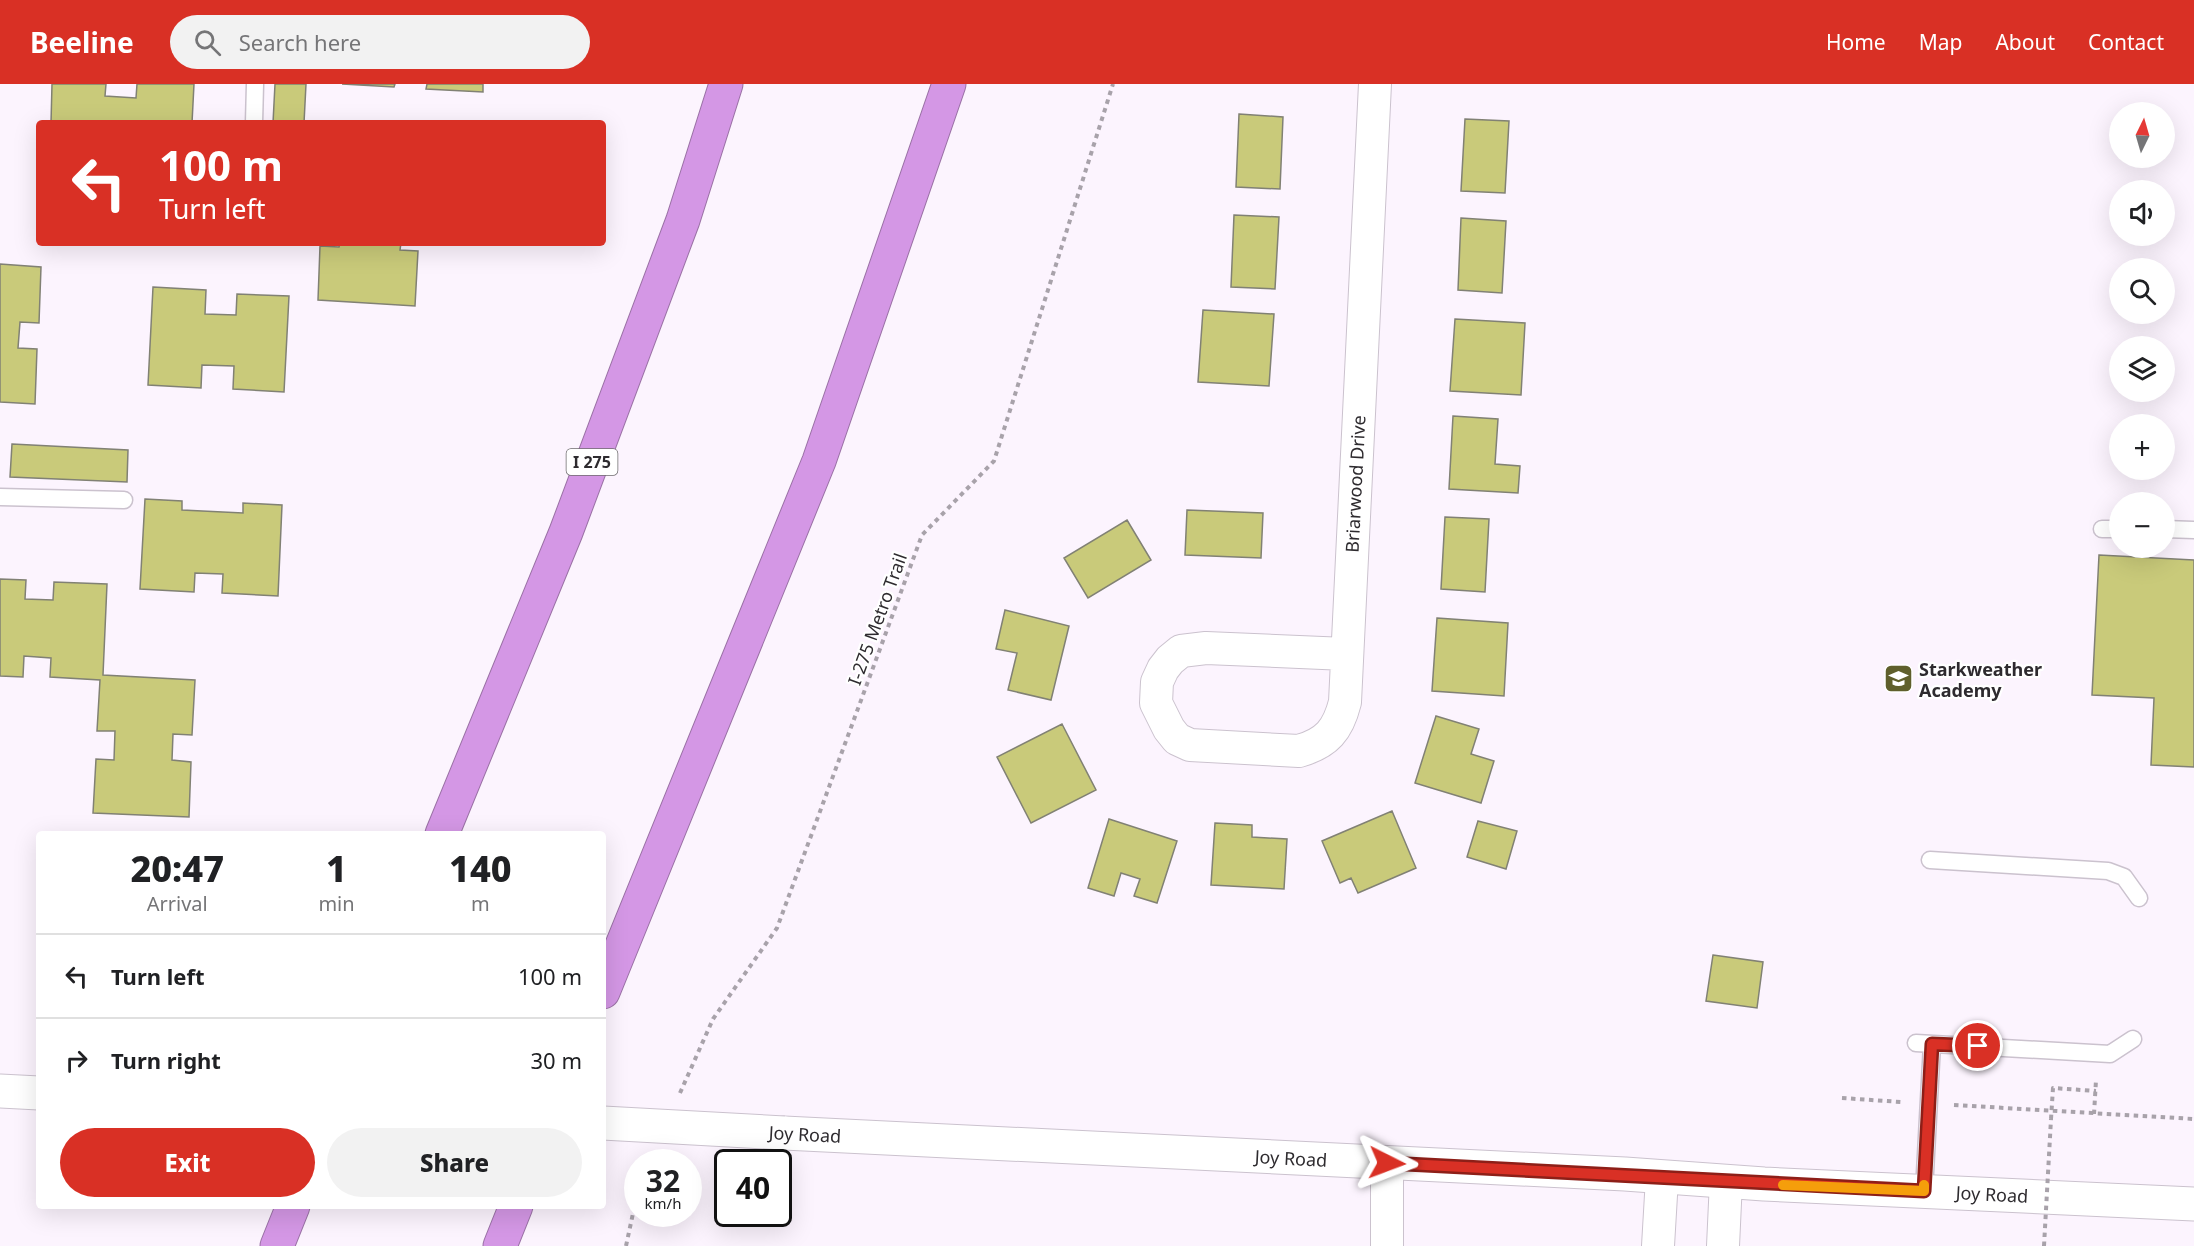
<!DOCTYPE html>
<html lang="en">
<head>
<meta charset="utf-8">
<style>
	body { margin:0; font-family:"Noto Sans",sans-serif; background:#f2f2f2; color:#202124; height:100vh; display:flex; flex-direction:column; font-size:22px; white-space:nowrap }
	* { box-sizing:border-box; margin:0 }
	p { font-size:20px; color:#757577 }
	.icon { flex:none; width:33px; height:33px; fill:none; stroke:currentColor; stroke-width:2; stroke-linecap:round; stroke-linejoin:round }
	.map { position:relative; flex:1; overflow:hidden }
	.details { position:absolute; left:36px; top:747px; width:570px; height:378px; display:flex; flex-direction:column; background:#fff; border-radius:6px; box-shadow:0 6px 24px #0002 }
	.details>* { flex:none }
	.guide { position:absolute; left:36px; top:36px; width:570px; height:126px; border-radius:6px; box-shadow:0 6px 24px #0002; background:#d93025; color:#fff; overflow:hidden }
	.needle { width:39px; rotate:5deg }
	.buttons { position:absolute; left:2109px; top:18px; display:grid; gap:12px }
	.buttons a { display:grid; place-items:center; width:66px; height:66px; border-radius:50%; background:#fff; box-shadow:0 6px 24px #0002; font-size:30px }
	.speed { position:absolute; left:624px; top:1065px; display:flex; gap:12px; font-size:30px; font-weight:700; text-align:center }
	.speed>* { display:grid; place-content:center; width:78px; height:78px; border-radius:50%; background:#fff; box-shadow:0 6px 24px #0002; line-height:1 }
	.speed small { font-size:15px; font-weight:400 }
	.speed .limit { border:3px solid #111; border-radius:9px; background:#fff; color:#111 }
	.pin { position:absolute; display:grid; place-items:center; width:51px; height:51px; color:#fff; margin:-26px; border:3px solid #fff; border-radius:50%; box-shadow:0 2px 6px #0007 }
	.me { position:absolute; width:66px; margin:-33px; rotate:93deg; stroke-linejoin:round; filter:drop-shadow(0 0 4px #0008) }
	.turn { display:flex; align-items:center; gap:21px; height:126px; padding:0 24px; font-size:27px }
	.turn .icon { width:78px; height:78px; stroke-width:2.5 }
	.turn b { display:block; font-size:42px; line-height:51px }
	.eta { display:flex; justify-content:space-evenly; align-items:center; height:102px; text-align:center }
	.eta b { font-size:36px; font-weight:800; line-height:42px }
	.primary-button { display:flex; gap:12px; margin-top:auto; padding:12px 24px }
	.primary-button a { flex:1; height:69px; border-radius:36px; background:#d93025; color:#fff; font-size:24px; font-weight:800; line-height:69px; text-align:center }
	.primary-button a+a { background:#f2f2f2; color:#202124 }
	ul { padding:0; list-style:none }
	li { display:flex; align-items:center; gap:18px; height:84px; padding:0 24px; border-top:2px solid #e0e0e0 }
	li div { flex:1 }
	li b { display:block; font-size:22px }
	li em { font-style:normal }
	header { display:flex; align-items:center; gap:36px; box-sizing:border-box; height:84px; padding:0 30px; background:#d93025; color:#fff }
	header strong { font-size:28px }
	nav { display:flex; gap:33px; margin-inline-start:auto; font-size:21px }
	.search { width:420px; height:54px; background:#f2f2f2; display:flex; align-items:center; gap:15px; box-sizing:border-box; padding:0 21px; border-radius:33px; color:#757577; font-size:22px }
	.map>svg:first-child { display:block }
	.building { fill:#c9ca7a; stroke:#818174; stroke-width:1.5 }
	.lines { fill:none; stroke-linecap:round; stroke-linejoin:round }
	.service-casing { stroke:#cbc2ce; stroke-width:19 }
	.minor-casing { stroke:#cbc2ce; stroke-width:34 }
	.tertiary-casing { stroke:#cbc2ce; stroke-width:35 }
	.motorway-casing { stroke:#9a71a5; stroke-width:35 }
	.path { stroke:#a8a2aa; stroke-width:4; stroke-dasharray:4.5 4.5; stroke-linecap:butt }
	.service { stroke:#fff; stroke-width:16 }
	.minor { stroke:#fff; stroke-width:32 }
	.tertiary { stroke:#fff; stroke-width:33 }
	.motorway { stroke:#d497e5; stroke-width:33 }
	.tertiary-bridge-casing { stroke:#cbc2ce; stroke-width:35; stroke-linecap:butt }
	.path-bridge { stroke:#a8a2aa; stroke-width:4; stroke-dasharray:4.5 4.5; stroke-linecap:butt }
	.tertiary-bridge { stroke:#fff; stroke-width:33 }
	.route-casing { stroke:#8d1f18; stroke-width:15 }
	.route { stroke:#d93025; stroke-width:10 }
	.slow { stroke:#f59e0b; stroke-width:10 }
	.labels { text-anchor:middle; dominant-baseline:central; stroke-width:4.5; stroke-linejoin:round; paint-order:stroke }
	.shield { fill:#fff; stroke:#6d6b6d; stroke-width:1.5 }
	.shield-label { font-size:16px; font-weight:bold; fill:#2e2b2f }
	.street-label { font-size:18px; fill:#2e2b2f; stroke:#fff }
	.poi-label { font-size:18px; font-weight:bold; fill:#2e2b2f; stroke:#fff; text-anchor:start }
</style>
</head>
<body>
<header>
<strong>Beeline</strong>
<div class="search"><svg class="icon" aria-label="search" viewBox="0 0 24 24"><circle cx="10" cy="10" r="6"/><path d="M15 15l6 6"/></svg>Search here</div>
<nav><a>Home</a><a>Map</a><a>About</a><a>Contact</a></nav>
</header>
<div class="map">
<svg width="2194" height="1162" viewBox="0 0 2194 1162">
	<rect width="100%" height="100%" fill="#fcf4fe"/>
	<path class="building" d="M52,0h54l-1,12 31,2 1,-14h57l-2,39h-141z
		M275,0h31l-2,39h-31z
		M342,0h53l-1,3z
		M427,0h56v8l-57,-3z
		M1239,30l44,3 -3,72 -44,-2z
		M1465,35l44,2 -4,72 -44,-2z
		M1234,131l45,2 -4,72 -44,-2z
		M1461,134l45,3 -4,72 -44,-3z
		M340,159h61l-1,7 18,1 -3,55 -97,-6 2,-54 19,1z
		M0,180l41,3 -2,56 -19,-1 -2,26 19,1 -2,55 -35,-2z
		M153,203l53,3 -1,24 31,1 1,-21 52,2 -5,96 -51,-3 1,-23 -32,-1 -1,23 -53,-3z
		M1203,226l71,4 -5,72 -71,-4z
		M1455,235l70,4 -4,72 -71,-4z
		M1453,332l45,3 -3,45 25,2 -2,27 -69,-4z
		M12,360l116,6 -1,32 -117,-5z
		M145,415l37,2v9l61,3v-10l39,2 -4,91 -56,-3 1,-19 -28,-1 -1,19 -54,-3z
		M1187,426l76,3 -2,45 -76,-3z
		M1445,433l44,2 -4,73 -44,-3z
		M1127,436l24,40 -63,38 -24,-40z
		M2099,471l95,5v207l-43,-2 3,-67 -62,-3z
		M0,495l26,1 -1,19 28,1 1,-18 53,2 -4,91 92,5 -3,55 -19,-1 -1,26 19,2 -2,55 -96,-4 3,-54 18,1 1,-29h-18l3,-51 -50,-3 1,-19 -27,-2 -1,21 -23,-1z
		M1005,526l64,16 -18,74 -43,-10 9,-37 -21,-4z
		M1437,534l71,5 -4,73 -72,-5z
		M1436,632l43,13 -8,25 23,7 -13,42 -66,-20z
		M1062,640l34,66 -65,33 -34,-66z
		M1392,727l24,57 -58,25 -7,-15 -11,5 -18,-42z
		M1109,735l68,22 -20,62 -23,-7 6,-17 -19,-6 -7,23 -26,-8z
		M1478,737l39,10 -11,38 -39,-12z
		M1215,739l37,2v12l35,2 -3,50 -73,-4z
		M1713,871l50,7 -6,46 -51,-7z"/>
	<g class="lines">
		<defs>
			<path id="service" d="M254,39l1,-39
				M0,413l124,3
				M2102,445h18
				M2164,445l30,1
				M1930,776l178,11 16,6 15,21
				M1916,959l194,11 23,-15
				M1924,1107l8,-147"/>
			<path id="minor" d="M1346,570l-140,-6 -25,3 -11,9 -7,9 -6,13 -1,21 13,26 8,10 13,6 109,6c28,-8 39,-21 46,-49l30,-618
				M1387,1079v83
				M1658,1162l4,-68
				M1723,1162l3,-65"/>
			<path id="tertiary" d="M0,1007l39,2
				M784,1049l841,41 139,10 430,20"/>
			<path id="motorway" d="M442,750l124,-302 117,-312 43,-136
				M603,908l216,-531 130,-377
				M277,1162l16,-40
				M500,1162l16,-40"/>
		</defs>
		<use href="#service" class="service-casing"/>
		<use href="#minor" class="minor-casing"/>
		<use href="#tertiary" class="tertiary-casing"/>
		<use href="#motorway" class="motorway-casing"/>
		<path class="path" d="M680,1009l33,-74 64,-91 145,-393 72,-74 119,-377
			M1842,1014l59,4
			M1954,1021l240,14
			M2094,1030l2,-34
			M2051,1035l2,-31 43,3
			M626,1162l12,-56"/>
		<use href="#service" class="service"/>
		<use href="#minor" class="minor"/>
		<use href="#tertiary" class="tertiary"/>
		<use href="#motorway" class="motorway"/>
		<defs>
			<path id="tertiary-bridge" d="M603,1039l181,10"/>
		</defs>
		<use href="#tertiary-bridge" class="tertiary-bridge-casing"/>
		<path class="path-bridge" d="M2044,1162l7,-127"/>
		<use href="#tertiary-bridge" class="tertiary-bridge"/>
	</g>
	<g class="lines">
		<defs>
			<path id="route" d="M1387,1079l537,28 8,-147 46,2"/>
		</defs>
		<use href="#route" class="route-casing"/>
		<use href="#route" class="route"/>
		<path class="slow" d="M1783,1101l141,6v-6"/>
	</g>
	<defs>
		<symbol id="school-square" viewBox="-11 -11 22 22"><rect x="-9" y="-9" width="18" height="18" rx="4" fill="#5f5f2c" stroke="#fff"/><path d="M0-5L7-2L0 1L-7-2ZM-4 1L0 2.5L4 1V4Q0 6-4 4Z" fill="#fff"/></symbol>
	</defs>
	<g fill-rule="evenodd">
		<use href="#school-square" x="1882" y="578" width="33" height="33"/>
	</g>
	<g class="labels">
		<rect class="shield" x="566.5" y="365" width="51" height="26" rx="4.5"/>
		<g class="shield-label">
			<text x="592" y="378">I 275</text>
		</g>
		<g class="street-label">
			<text transform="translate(1355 400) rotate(-87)">Briarwood Drive</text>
			<text transform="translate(877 535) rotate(-70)">I-275 Metro Trail</text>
			<text transform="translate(805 1050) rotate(3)">Joy Road</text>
			<text transform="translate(1291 1074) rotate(3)">Joy Road</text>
			<text transform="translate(1992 1110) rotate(3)">Joy Road</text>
		</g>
		<g class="poi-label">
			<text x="1919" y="585">Starkweather<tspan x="1919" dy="21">Academy</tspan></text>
		</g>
	</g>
</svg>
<div class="buttons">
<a><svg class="needle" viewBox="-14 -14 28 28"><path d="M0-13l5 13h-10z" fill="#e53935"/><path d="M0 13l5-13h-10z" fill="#757577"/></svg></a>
<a><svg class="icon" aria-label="sound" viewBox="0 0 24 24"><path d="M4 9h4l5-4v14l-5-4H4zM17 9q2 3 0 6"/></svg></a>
<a><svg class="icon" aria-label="search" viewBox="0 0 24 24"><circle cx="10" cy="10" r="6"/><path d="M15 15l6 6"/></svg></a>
<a><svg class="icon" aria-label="layers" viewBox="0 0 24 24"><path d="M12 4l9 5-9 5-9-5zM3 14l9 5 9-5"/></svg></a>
<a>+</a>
<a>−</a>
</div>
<div class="speed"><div>32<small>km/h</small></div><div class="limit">40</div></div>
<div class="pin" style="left:1978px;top:962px;background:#d93025"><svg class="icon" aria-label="arrive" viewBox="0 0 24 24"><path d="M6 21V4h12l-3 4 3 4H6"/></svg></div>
<svg class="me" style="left:1387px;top:1079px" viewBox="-20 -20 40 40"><path d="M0-17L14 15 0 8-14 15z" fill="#d93025" stroke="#fff" stroke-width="4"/></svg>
<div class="guide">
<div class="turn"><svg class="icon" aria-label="left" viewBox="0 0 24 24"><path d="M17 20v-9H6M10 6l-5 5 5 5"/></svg><div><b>100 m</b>Turn left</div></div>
</div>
<section class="details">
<div class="eta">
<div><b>20:47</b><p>Arrival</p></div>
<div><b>1</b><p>min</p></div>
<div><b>140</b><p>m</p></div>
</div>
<ul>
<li><svg class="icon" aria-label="left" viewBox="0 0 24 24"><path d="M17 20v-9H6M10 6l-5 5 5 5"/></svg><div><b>Turn left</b></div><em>100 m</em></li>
<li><svg class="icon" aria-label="right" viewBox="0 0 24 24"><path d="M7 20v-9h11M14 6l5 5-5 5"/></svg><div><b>Turn right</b></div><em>30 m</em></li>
</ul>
<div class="primary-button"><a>Exit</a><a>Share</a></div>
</section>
</div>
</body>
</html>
